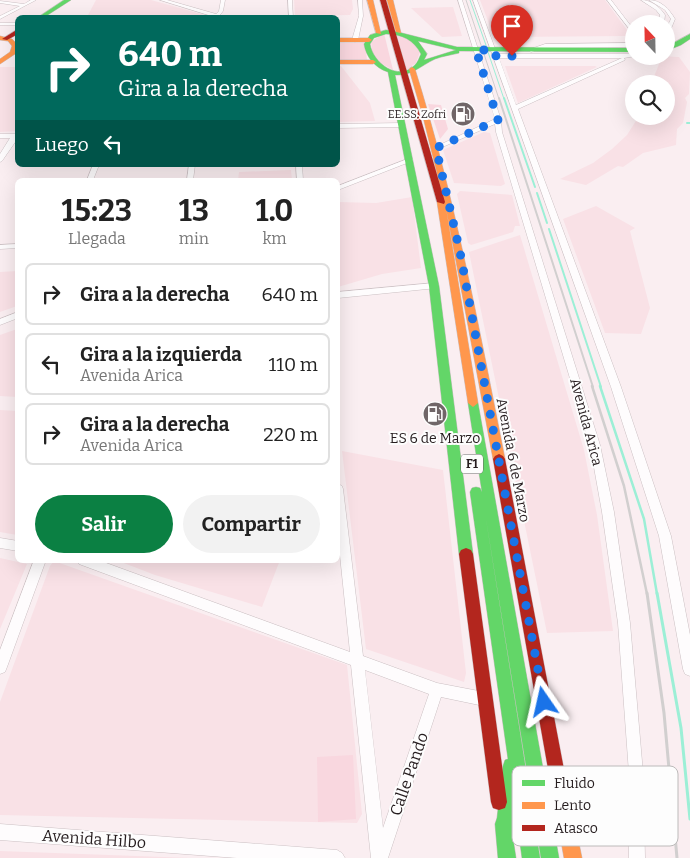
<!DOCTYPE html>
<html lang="es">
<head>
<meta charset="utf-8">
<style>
	body { margin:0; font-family:Bitter,serif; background:#f2f2f2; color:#222; height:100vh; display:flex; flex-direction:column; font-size:19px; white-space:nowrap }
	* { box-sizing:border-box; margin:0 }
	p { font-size:16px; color:#767676 }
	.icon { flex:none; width:28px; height:28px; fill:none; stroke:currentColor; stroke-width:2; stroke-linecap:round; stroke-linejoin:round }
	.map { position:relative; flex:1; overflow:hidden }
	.side { position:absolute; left:15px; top:178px; width:325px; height:385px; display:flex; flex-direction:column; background:#fff; border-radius:8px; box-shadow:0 5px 20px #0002 }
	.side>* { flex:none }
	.top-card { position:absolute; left:15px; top:15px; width:325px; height:152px; border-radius:8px; box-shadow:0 5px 20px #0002; background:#00695c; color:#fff; overflow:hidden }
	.needle { width:32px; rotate:338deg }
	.tools { position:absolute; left:625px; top:15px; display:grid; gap:10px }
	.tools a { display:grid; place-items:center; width:50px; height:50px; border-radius:50%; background:#fff; box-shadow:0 5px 20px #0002; font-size:25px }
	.pin { position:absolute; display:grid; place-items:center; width:42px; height:42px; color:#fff; margin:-51px -21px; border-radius:50% 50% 50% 0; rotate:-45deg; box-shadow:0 0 5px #0007 }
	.pin .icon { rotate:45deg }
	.me { position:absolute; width:55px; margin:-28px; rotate:349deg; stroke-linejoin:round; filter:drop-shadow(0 0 4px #0008) }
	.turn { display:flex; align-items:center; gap:18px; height:105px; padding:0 20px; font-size:22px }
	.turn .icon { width:65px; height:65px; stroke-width:2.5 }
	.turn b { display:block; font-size:35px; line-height:42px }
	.then { display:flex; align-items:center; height:48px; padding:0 20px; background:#0003; gap:10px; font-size:19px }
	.eta { display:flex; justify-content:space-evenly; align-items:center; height:85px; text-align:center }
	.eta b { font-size:30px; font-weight:700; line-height:35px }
	.primary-button { display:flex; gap:10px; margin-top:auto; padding:10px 20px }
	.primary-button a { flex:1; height:58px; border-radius:30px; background:#0b8043; color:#fff; font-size:20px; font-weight:700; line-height:58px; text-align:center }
	.primary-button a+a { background:#f2f2f2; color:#222 }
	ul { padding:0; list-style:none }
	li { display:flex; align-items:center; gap:15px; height:62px; margin:0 10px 8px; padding:0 10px; border:2px solid #e0e0e0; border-radius:8px }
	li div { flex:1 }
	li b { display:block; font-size:19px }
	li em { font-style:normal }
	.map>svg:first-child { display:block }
	.built { fill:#f9e1e6 }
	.green { fill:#f9d7df }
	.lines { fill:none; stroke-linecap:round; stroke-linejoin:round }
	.stream-far3 { stroke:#9cefd6; stroke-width:1 }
	.stream-far2 { stroke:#9cefd6; stroke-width:2 }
	.stream-far1 { stroke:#9cefd6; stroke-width:2.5 }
	.stream { stroke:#9cefd6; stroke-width:3 }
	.street-casing { stroke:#cbc0c3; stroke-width:1 }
	.fast-casing { stroke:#cbc0c3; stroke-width:1 }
	.slow-casing { stroke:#cbc0c3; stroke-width:1 }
	.jam-casing { stroke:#cbc0c3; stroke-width:1 }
	.street { fill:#fefcfd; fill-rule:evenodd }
	.fast { fill:#63d668; fill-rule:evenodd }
	.slow { fill:#ff974d; fill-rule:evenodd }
	.jam { fill:#b3261e; fill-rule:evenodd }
	.rail-far3 { stroke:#d1cfcf; stroke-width:1 }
	.rail-far2 { stroke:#d1cfcf; stroke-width:2 }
	.rail-far1 { stroke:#d1cfcf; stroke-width:2.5 }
	.rail { stroke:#d1cfcf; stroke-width:3 }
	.route { stroke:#1a73e8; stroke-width:9; stroke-dasharray:0 16.2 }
	.labels { text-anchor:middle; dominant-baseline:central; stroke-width:4; stroke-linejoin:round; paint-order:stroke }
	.far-poi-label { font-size:11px; fill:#261d1f; stroke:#fdfdfd; text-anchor:end }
	.shield { fill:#fdfdfd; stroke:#666062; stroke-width:1 }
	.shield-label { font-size:12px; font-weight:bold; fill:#261d1f }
	.street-label { font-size:14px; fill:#261d1f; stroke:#fdfdfd }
	.poi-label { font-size:14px; fill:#261d1f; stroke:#fdfdfd }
	.near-street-label { font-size:16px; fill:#261d1f; stroke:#fdfdfd }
	.key { fill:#fdfdfd; stroke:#bcbaba; stroke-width:1 }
	.key-label { font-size:14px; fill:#261d1f }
</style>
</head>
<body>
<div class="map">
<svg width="690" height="858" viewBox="0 0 690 858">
	<rect width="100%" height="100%" fill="#faeef1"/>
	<path class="built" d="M96,0h55l54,15 -2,3 -116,-1z
		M294,0h58l1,9 -3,6 -53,1 -2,-1z
		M480,0h125l25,34 -3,2 -130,1 -4,-3z
		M453,7l9,29 -20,1 -31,-29z
		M659,56l20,1 11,15 -1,22 -4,4 2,4 -4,21 -6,6 -1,16 -33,8 -20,14 -5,-1 -32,19 -26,-6 33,-16 19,-14 15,-14 12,-19h27v-32h-15l10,-25z
		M338,66h3l29,37 5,18 -37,1z
		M505,66h90l2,1 -79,36z
		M0,67h17v64l-17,1z
		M484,132l6,1 15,51 -4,2 -47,-3 -11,-33z
		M291,170l1,10h-54l1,-8z
		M460,191l52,4 8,31h-5l-2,6 -42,13 -3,-2 -11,-49z
		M412,197l9,71 -39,6 -44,13v-85l38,1z
		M596,206l39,22 -5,3 20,77 -9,26 -36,-1 -42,-114z
		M520,235l64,215 13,65 16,116 -66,2 -78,-381z
		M17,271v35l-17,6v-40z
		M17,329v68l-17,-1v-61z
		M0,410l17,1v124l-17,-3z
		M342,451l101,19 23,203 -2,9 -98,-33z
		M0,558l27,6 -27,65z
		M116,560h164l-18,47 -107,-32z
		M54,561l293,104 15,149 -5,9 -357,-8v-113l50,-136z
		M0,851l191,7h-191z"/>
	<path class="green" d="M384,33l9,37 -20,-11 -2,-17z
		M394,33l18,7 8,12 -4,11 -10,7z
		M338,43h27l2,17h-29z
		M428,104l13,1 7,24 -8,10z
		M353,755l3,64 -38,3 -1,-65z"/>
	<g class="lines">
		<path class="stream-far3" d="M470,0l17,48
			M488,52l16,47"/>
		<path class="stream-far2" d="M504,98l31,89
			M687,123h3
			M537,193l10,30
			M549,229l52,158"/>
		<path class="stream-far1" d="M600,386l44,133 13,75"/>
		<path class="stream" d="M657,593l24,135 9,91"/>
		<defs>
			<path id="street" d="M31,0h5l-36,19v-3l20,-10 -20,-3v-2l24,3z
				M160,0h7l49,14 3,-3 2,-11h4l-2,11 -3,4 7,3h-9z
				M288,0h4l1,18 -4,-1z
				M358,0h4l1,16 -5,24 -3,2 -3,-2 7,-24z
				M458,0h4l39,120 1,12 98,313 14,67 16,111 13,150 2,85h-16v-85l-11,-150 -16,-111 -12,-67 -94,-313 -1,-8 -57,25 -5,-1 62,-29z
				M473,0h4l20,54h137v2h2l-12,2 1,2 -107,49 103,278 50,149 19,99v41l-5,-2 -2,-5 -24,-133 -48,-149zM499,58h123l-106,47z
				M607,0h4l23,30v5z
				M641,0c10,0 19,7 24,15l-1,9h-4v-9l-4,-5z
				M649,0c12,0 20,9 26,19l-7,17h-2v-7l5,-10 -6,-9z
				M0,23h18v2h-18z
				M634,43v4l-89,1 -14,4 -3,-2 17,-6z
				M338,124l64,-1 3,2 -3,2 -64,1z
				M0,134h18v4l-16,23 -2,1v-8l10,-16h-10z
				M410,158l3,2 -1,1 -74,29v-4z
				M93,165h6l-6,15h-6z
				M189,165h6l-2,15h-6z
				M296,165h6l1,15h-6z
				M18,244v4l-18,1v-4z
				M434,283l4,3 -1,2 -99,10v-6z
				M18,312v6l-18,7v-6z
				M338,484l4,2 1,3 20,167 74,27 47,9 5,2 2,5 -2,5 -5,2 -43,-9 -53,161h-17l-20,-193 -272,-101 -2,-4h21l252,92 -12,-116zM365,670l64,24 -46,134z
				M0,538l18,3v10l-18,-3z
				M34,560h12l-39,107 -2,5 -5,2v-24z
				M0,824l337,26 5,3 3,5h-108l-237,-18z"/>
			<path id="fast" d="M64,0h7l-28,18h-6z
				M386,30l12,2 59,15 177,1v4l-175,-1v2c-8,2 -16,3 -24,6 -15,7 -23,17 -40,16l44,211 34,268 -2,4 -5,2 -5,-2 -2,-4 -30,-268 -41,-214c-13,-4 -22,-15 -24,-28l6,-9zM386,34c16,0 28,6 35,20 -2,4 -3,8 -6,11 -17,17 -42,-2 -45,-21l4,-6zM418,41l38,9 -32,10 3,-6z
				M690,34v5l-9,6 -15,6v-4z
				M473,399l5,4 81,455h-18l-56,-345 55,345h-18l-7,-51 -3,25 4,26h-18l-3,-34 2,-6 6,-52 2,-6 3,-1 -38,-267 2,-4 4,-1 4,1 2,4 -14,-89z"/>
			<path id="slow" d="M367,0h6l8,34 -5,-1z
				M387,0h6l8,33 -5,-1z
				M0,36l12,3 6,6 -3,9 -15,10v-5l10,-7 2,-6 -4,-5 -8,-1z
				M338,38h31l3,2 -3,2h-31z
				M338,60h35l3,2 -3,2h-35z
				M412,67l3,2c40,128 64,259 90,390l-2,3h-8l-2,-3 -47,-251 32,195 -5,4 -5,-4 -31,-201 4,-2 3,1 -21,-84 -14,-48z
				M558,772l6,2 2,6 16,78h-18l-14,-78 2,-6z"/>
			<path id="jam" d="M380,0h6l59,202 -1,2 -7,-2z
				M18,29v5l-11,6 -5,-1z
				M499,454l4,2 2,3 61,321 -2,6 -6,2 -6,-2 -2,-6 -57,-321 2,-3z
				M466,548l5,2 2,4 34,248 -2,6 -6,2 -6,-2 -2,-6 -32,-248 2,-4z"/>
		</defs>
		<use href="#street" class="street-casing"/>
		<use href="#fast" class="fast-casing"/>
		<use href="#slow" class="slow-casing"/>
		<use href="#jam" class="jam-casing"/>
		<use href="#street" class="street"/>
		<use href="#fast" class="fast"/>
		<use href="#slow" class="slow"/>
		<use href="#jam" class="jam"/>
		<path class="rail-far3" d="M466,0l33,99"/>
		<path class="rail-far2" d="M499,98l94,289"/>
		<path class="rail-far1" d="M592,386l32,100 23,108"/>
		<path class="rail" d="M647,593l17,120 13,145"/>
	</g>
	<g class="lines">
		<path class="route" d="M512,56h-16l-2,-6h-18l22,70 -62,28 24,104 84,450"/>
	</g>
	<defs>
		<symbol id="fuel-disc" viewBox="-11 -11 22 22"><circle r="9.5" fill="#706668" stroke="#fdfdfd"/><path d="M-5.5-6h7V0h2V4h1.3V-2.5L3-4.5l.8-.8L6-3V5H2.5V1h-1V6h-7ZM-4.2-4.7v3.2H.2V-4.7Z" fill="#fff"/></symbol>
	</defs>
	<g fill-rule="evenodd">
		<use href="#fuel-disc" x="449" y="100" width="28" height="28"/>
		<use href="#fuel-disc" x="421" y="400" width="28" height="28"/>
	</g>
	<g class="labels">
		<g class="far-poi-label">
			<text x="446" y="114">EE.SS. Zofri</text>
		</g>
		<rect class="shield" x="461" y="454.5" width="22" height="19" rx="4"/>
		<g class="shield-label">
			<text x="472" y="464">F1</text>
		</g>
		<g class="street-label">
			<text transform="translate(586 422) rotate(75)">Avenida Arica</text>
			<text transform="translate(513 460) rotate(79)">Avenida 6 de Marzo</text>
		</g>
		<g class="poi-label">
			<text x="435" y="438">ES 6 de Marzo</text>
		</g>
		<g class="near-street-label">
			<text transform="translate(409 774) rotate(-71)">Calle Pando</text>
			<text transform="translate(94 839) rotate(4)">Avenida Hilbo</text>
		</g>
	</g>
	<rect x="512" y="766" width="166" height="80" rx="8" class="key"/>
	<rect x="522" y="780" width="23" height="6" fill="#63d668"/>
	<rect x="522" y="802" width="23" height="7" fill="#ff974d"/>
	<rect x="522" y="825" width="23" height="6" fill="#b3261e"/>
	<g class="key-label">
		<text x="554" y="788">Fluido</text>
		<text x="554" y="810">Lento</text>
		<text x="554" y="833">Atasco</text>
	</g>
</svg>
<div class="tools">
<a><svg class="needle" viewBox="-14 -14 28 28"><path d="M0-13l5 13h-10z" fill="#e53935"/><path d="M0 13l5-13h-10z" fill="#767676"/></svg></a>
<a><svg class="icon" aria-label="search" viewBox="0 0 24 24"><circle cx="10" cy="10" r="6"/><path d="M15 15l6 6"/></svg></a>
</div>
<div class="pin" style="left:512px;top:56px;background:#d93025"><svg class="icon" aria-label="arrive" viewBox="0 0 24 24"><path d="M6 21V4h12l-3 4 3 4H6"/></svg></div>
<svg class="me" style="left:544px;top:702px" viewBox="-20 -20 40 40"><path d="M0-17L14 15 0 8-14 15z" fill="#1a73e8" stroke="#fff" stroke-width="4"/></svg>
<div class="top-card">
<div class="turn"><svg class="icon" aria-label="right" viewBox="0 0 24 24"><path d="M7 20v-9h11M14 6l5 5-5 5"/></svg><div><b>640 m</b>Gira a la derecha</div></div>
<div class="then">Luego<svg class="icon" aria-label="left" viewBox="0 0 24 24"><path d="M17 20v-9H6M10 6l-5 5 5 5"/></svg></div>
</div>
<section class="side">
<div class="eta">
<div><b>15:23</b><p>Llegada</p></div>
<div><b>13</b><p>min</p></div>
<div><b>1.0</b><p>km</p></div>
</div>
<ul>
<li><svg class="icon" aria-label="right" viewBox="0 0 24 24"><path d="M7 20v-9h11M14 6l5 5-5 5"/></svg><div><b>Gira a la derecha</b></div><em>640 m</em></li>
<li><svg class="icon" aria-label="left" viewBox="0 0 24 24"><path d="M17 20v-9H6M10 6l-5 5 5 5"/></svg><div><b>Gira a la izquierda</b><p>Avenida Arica</p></div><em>110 m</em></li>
<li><svg class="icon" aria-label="right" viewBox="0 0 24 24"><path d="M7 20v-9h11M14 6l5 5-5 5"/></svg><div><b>Gira a la derecha</b><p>Avenida Arica</p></div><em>220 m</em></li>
</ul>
<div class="primary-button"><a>Salir</a><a>Compartir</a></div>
</section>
</div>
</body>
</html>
